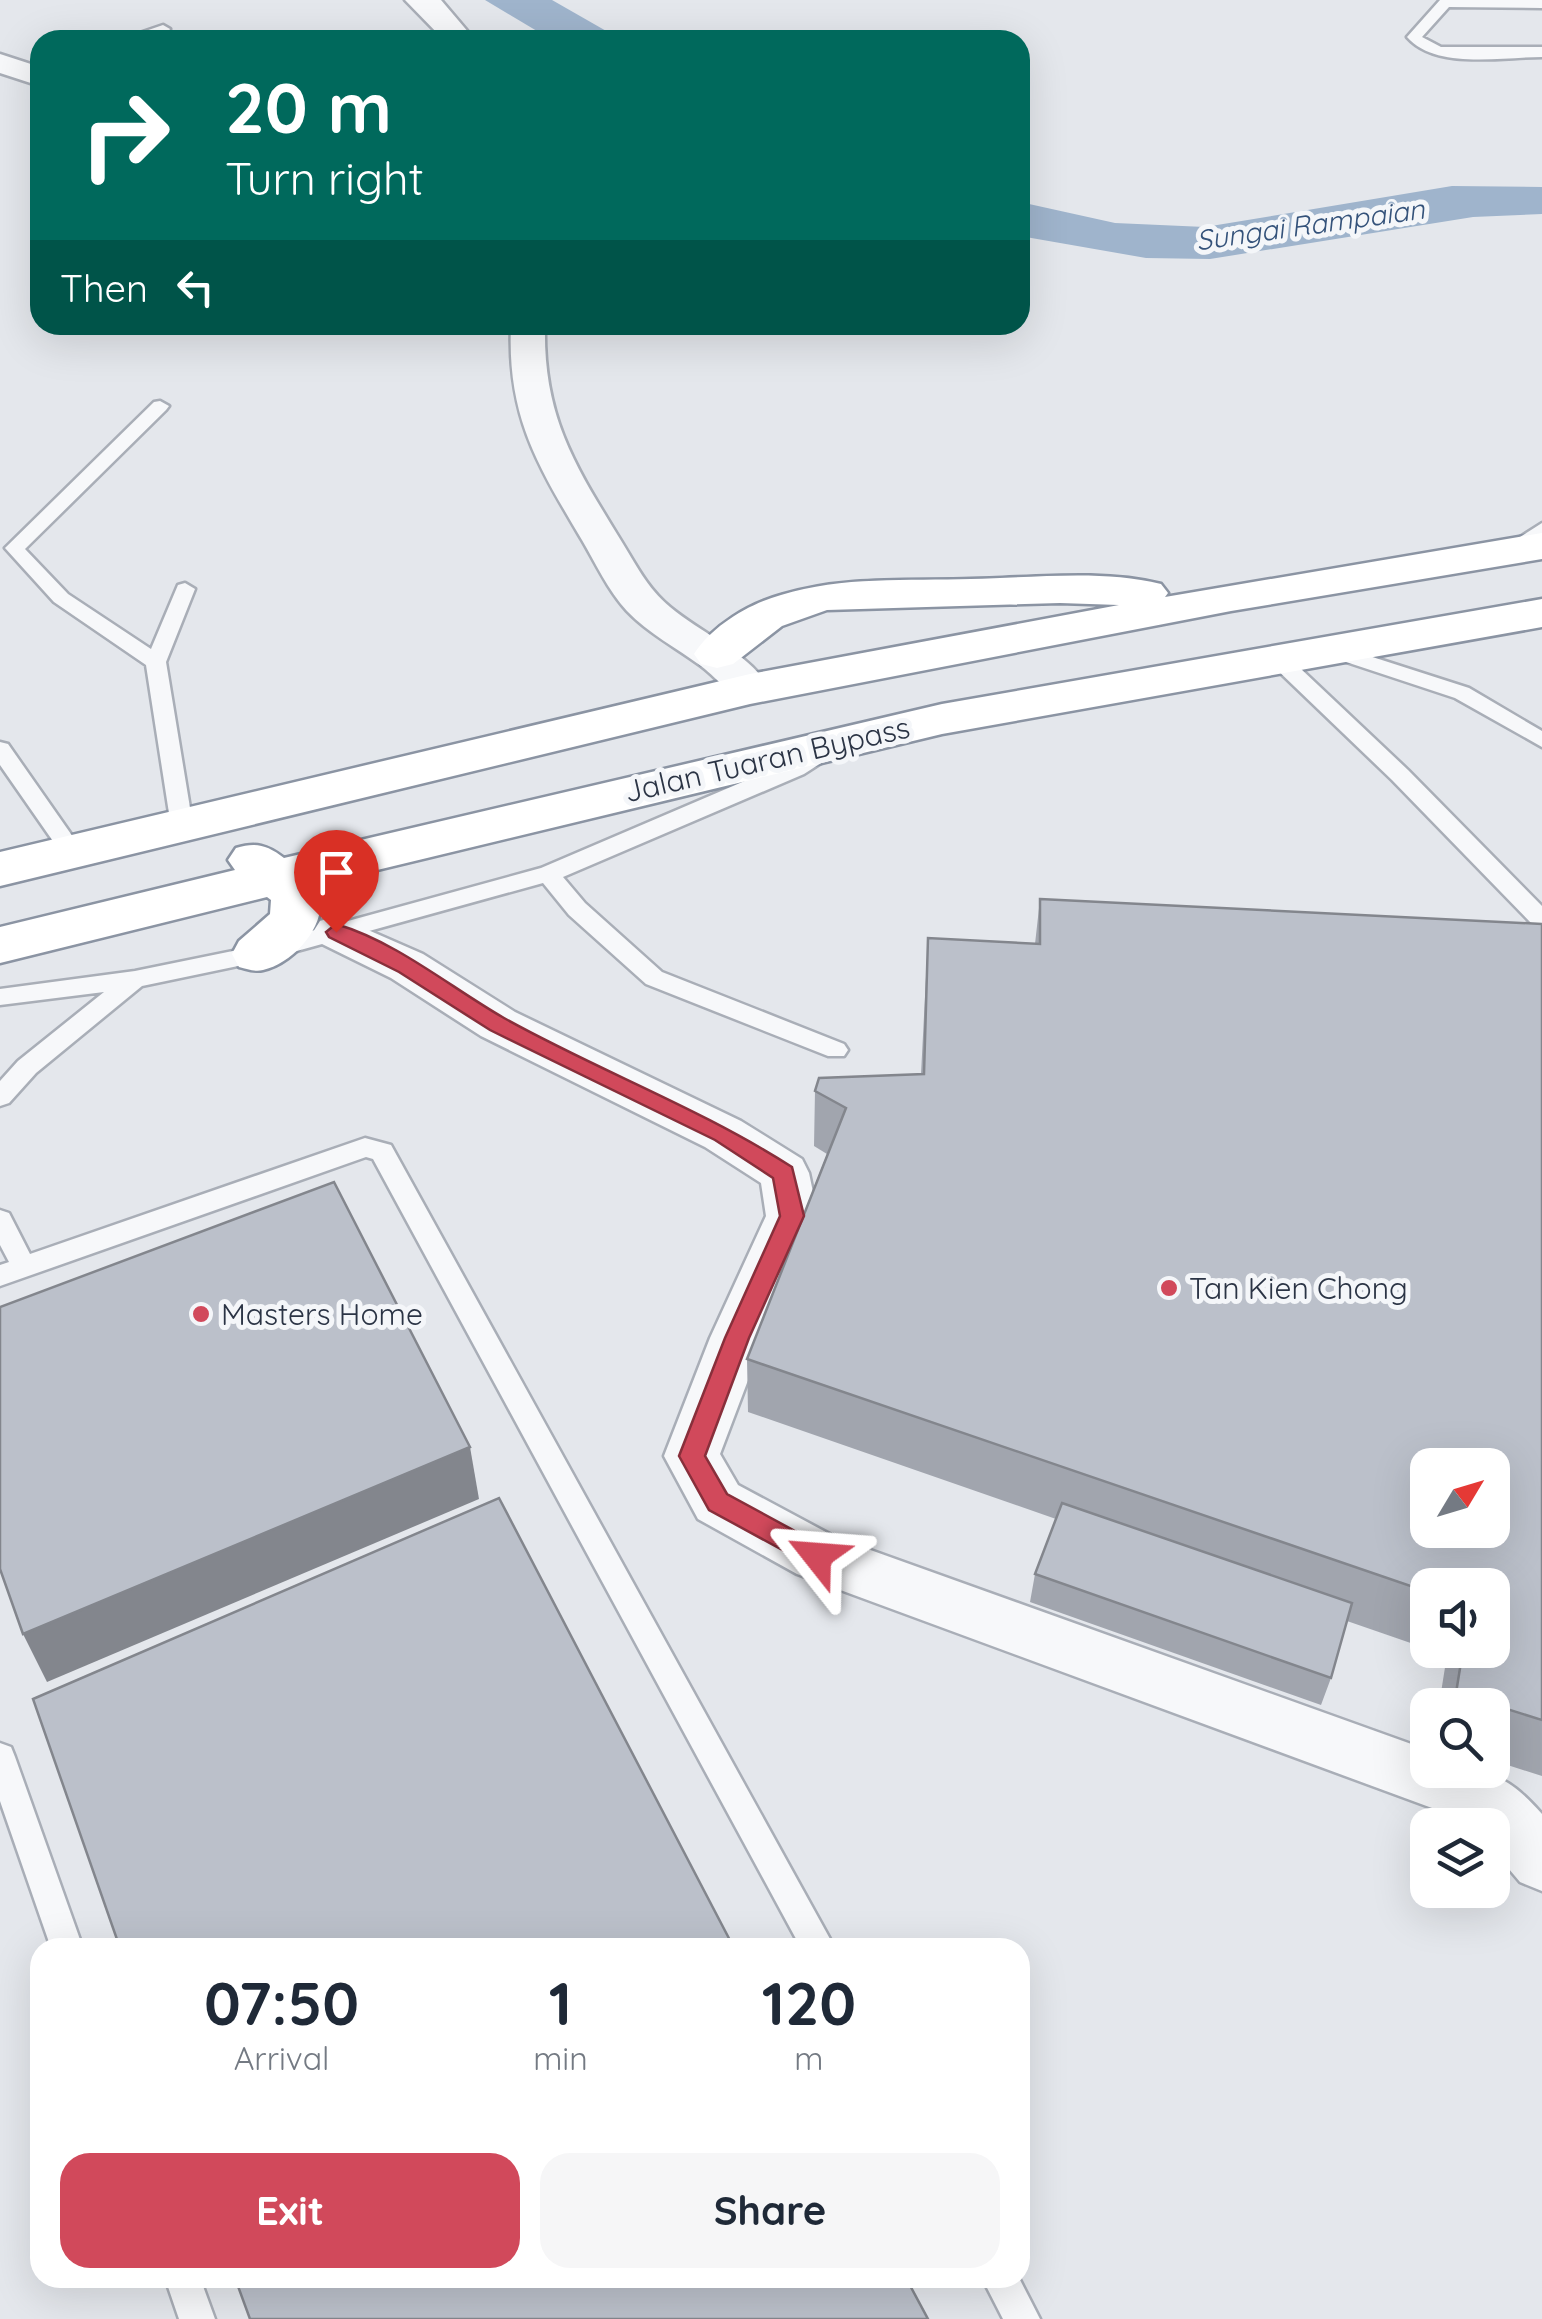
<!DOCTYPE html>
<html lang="en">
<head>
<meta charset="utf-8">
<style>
	body { margin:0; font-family:Quicksand,sans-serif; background:#f6f6f7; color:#1f2937; height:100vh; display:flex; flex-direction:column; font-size:38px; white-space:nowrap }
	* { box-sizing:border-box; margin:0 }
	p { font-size:32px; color:#747a83 }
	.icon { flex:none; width:55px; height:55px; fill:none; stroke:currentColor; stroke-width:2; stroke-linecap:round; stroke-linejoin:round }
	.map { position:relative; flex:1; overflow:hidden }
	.panel { position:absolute; left:30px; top:1938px; width:1000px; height:350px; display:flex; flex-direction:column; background:#fff; border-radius:30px; box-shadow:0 10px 40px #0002 }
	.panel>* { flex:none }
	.hud { position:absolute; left:30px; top:30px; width:1000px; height:305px; border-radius:30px; box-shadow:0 10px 40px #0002; background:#00695c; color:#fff; overflow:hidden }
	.needle { width:65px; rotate:52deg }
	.fabs { position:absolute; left:1410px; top:1448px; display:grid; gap:20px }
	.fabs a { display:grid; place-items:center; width:100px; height:100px; border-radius:20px; background:#fff; box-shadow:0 10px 40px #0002; font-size:50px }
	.pin { position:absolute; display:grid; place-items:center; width:85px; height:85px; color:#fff; margin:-102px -42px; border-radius:50% 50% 50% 0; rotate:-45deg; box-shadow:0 0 10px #0007 }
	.pin .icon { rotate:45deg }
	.me { position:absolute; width:110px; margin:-55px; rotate:298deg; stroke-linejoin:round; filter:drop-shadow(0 0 8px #0008) }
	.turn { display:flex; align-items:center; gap:35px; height:210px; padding:0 30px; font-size:45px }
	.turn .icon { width:130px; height:130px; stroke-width:2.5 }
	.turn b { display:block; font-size:70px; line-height:85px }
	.then { display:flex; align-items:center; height:95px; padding:0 30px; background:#0003; gap:20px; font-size:38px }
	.eta { display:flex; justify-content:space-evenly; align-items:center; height:170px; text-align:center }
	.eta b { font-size:60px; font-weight:800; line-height:70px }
	.action { display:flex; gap:20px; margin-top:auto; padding:20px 30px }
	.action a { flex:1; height:115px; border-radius:30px; background:#d1495b; color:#fff; font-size:40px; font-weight:800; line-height:115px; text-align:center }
	.action a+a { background:#f6f6f7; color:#1f2937 }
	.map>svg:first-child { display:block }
	.water { fill:#9fb4cc }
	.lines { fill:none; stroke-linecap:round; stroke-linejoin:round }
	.service-casing { stroke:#a9aeb7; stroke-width:5 }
	.minor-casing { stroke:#a9aeb7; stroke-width:5 }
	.trunk-casing { stroke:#8b94a3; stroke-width:5 }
	.service { fill:#f7f8fa; fill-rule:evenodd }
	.minor { fill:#f7f8fa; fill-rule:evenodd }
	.trunk { fill:#fff; fill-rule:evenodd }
	.wall { fill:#a1a5ae }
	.shaded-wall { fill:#83868d }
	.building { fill:#bbc0ca; stroke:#83868d; stroke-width:2.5; fill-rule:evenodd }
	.route { fill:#d1495b; stroke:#882f3b; stroke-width:2.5 }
	.poi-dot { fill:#d1495b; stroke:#f4f6f9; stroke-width:4 }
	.labels { text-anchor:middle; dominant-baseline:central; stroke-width:10; stroke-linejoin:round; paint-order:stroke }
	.far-water-label { font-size:28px; font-style:italic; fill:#34527a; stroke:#f4f6f9 }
	.street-label { font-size:30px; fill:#2b3445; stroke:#f4f6f9 }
	.poi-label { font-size:30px; fill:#2b3445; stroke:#f4f6f9; text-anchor:start }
</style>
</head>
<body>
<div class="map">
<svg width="1542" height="2319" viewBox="0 0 1542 2319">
	<rect width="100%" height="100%" fill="#e4e7ec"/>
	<path class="water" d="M485,0h67l70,40h-70z
		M1452,186l90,1v27l-69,3 -263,42 -64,-1 -126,-22v-34l95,21 90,4z"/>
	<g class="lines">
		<defs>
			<path id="service" d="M1440,0h102v8l-93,-1 -27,30 19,10h101v10c-41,0 -106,13 -135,-20z
				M163,25l7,4 -2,3 -26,8h-23z
				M160,401l9,5 -3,4 -141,139 43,45 83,55 27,-64 7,-2 10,6 -29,73 27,164 -11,7 -11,-7 -25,-161 -92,-63 -49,-54 149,-146z
				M1542,523v15l-22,16h-14v-8z
				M1332,644l137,44 73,43v16l-87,-49 -130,-43v-10z
				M1276,651l7,1 125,118 134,136v22l-8,-2 -142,-146 -123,-118v-10z
				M0,742l8,2 72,103 3,5 -3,5h-16l-64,-92z
				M824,747l8,2 3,5 -31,20 -241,103 22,26 77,69 182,72 4,6 -4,6h-16l-182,-72 -77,-69 -26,-32 -286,79 -115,24 -106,87 -27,30 -9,3v-25l18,-20 86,-69 -104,13v-16l135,-18 122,-25 284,-78z
				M365,1138l26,7 444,803h-34l-428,-789 -7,-2 -366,129v-21l9,-3 -9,-17v-35l9,3 21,41z
				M0,1743l11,4 4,10 68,191h-32l-51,-147z
				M165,2278h35l15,41h-36z
				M982,2278h37l21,41h-37z"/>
			<path id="minor" d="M405,0h36l34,40h-31z
				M0,54l40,13v19l-40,-13z
				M511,325h34c-2,91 29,139 75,214 15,24 27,49 50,68 34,28 76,44 101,82l-6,9c-31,8 -41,-15 -64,-32 -24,-18 -52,-32 -74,-55 -19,-21 -31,-47 -45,-71 -45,-76 -75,-124 -71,-215z
				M336,916l87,38 92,58 226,109 61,38 7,14 9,43 -54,122 -44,116 18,31 99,53 591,212v20c57,0 74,-1 114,44v77l-22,-9 -28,-33v-24h-27l-14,-10 -654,-241 -99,-55 -34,-63 46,-118 56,-122 -5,-33 -56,-36 -224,-111 -90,-58 -71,-35 -7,-11 7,-11z"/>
			<path id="trunk" d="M1542,533v26l-311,52 -481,93 -750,182v-34l750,-178 369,-69 -59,-2 -233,7 -45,16 -49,38 -16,4 -16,-4 -7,-10c19,-29 55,-50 87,-59 61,-19 127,-14 190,-16 61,-1 131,-10 190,5l7,9 -3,4z
				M1542,599v28l-600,107 -627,151c20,32 -19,78 -52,85 -9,2 -15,-1 -24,-3l-7,-13 7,-13 31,-27 1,-14 -4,-3 -267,66v-36l235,-57 -7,-10 8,-12c20,-6 31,-3 48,10l658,-154z"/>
		</defs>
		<use href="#service" class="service-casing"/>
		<use href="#minor" class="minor-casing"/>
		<use href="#trunk" class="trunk-casing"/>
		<use href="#service" class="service"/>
		<use href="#minor" class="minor"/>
		<use href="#trunk" class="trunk"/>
	</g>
	<path class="wall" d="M1040,899l502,25v852l-50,-16v-55h-53l8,-50 -15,-5h60v-65h-64v64l-81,-28 -16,57 -10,27 -291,-103 5,-28 21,-55 -308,-107 -1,-53 80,-205 -13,-8 1,-55 106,-17 7,-136 107,6z"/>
	<path class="shaded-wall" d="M470,1447l9,52 -432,183 -24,-48z"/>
	<path class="building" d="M1040,899l502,25v796l-86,-27 7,-43h29v-65h-64v7l-681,-233 99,-251 -31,-17 4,-13 105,-4 4,-136 112,6zM1428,1465h64v65h-64z
		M334,1182l136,265 -447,187 -23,-65v-262z
		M499,1498l235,450h-614l-87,-249z
		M1062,1503l290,100 -21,75 -296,-104z
		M235,2278h671l22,41h-678z"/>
	<path class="route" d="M336,924c61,18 114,63 168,94 95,53 196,90 288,149l12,49 -55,122 -44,118 22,38 99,54 4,8 -4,8 -9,4 -9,-4 -99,-54 -30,-54 46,-118 55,-122 -7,-38 -58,-38 -225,-110 -91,-58 -70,-35 -3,-5z"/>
	<g class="poi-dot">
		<circle cx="1169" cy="1288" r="10"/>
		<circle cx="201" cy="1314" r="10"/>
	</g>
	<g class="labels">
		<g class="far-water-label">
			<text transform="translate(1310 224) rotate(-8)">Sungai Rampaian</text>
		</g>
		<g class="street-label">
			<text transform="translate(767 759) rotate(-13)">Jalan Tuaran Bypass</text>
		</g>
		<g class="poi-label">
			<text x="1189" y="1288">Tan Kien Chong</text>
			<text x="221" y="1314">Masters Home</text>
		</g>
	</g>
</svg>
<div class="fabs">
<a><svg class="needle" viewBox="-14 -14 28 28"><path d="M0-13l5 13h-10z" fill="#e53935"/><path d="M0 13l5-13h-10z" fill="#747a83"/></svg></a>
<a><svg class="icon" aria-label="sound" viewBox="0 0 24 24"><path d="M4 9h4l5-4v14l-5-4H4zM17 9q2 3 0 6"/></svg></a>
<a><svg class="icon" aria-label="search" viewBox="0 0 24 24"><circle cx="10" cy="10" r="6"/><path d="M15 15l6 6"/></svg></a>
<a><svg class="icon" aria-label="layers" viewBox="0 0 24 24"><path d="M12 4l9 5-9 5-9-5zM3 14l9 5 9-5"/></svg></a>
</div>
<div class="pin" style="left:336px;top:932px;background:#d93025"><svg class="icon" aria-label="arrive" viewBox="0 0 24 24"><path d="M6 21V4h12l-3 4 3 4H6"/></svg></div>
<svg class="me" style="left:817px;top:1556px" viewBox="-20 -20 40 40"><path d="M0-17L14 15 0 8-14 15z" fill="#d1495b" stroke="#fff" stroke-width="4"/></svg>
<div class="hud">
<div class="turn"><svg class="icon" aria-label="right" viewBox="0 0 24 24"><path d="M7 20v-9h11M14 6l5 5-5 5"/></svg><div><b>20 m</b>Turn right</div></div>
<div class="then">Then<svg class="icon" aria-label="left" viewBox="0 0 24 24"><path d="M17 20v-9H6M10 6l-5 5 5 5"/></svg></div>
</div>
<section class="panel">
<div class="eta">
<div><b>07:50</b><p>Arrival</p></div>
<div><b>1</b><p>min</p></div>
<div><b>120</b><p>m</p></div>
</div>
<div class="action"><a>Exit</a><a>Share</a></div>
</section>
</div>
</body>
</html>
